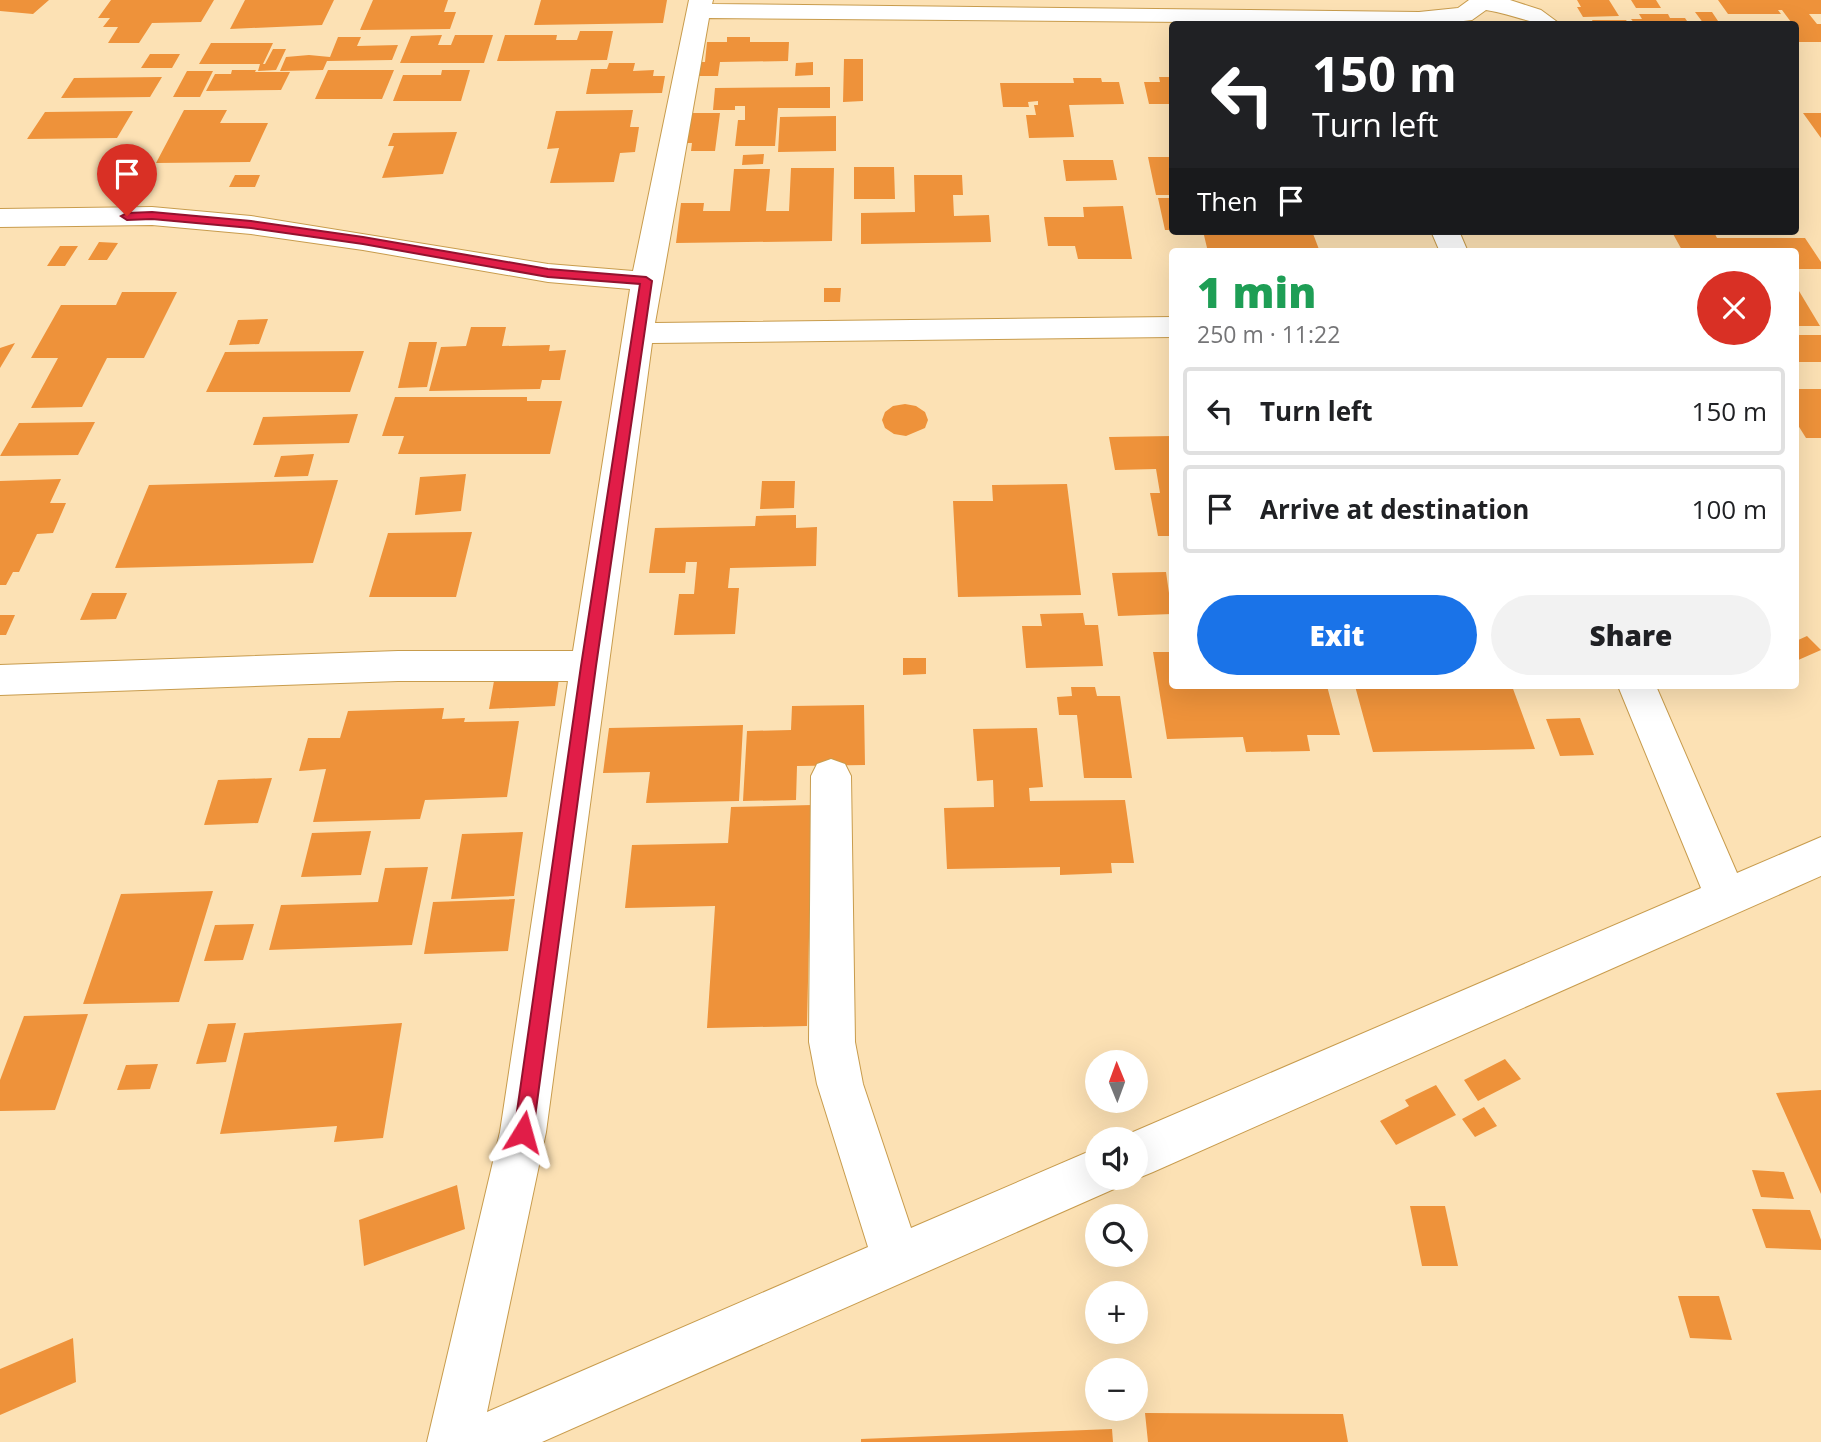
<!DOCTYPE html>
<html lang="en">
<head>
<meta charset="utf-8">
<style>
	body { margin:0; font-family:"Open Sans",sans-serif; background:#f2f2f2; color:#202124; height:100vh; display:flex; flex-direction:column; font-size:26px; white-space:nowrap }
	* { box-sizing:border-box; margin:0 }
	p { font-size:23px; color:#757577 }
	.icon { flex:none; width:38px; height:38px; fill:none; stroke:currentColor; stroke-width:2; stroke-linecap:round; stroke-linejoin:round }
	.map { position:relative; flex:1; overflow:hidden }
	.details { position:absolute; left:1169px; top:248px; width:630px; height:441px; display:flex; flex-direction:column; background:#fff; border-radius:7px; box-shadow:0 7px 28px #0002 }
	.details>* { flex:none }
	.banner { position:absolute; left:1169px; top:21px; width:630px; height:214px; border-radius:7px; box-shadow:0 7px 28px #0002; background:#202124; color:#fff; overflow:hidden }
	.needle { width:46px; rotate:359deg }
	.tools { position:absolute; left:1085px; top:1050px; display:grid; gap:14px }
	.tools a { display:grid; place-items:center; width:63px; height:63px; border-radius:50%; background:#fff; box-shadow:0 7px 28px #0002; font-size:35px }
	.pin { position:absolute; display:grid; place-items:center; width:60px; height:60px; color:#fff; margin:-72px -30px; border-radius:50% 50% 50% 0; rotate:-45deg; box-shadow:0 0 7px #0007 }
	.pin .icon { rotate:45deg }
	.me { position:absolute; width:77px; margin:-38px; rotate:8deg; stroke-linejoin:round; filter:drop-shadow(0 0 5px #0008) }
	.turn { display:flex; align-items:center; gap:24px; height:147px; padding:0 28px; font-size:32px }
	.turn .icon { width:91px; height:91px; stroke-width:2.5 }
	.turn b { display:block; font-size:49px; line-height:60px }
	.then { display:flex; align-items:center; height:66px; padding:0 28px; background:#0003; gap:14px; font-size:26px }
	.round { display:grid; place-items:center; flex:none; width:74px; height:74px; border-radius:37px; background:#f2f2f2 }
	.overview { display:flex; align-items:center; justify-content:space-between; height:119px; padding:0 28px }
	h1 { font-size:42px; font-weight:800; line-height:52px; color:#1e9e55 }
	.action { display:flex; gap:14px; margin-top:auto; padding:14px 28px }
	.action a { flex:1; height:80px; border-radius:42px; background:#1a73e8; color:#fff; font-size:28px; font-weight:800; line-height:80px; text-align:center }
	.action a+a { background:#f2f2f2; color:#202124 }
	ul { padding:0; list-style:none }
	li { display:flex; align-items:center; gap:21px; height:88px; margin:0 14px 10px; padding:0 14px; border:4px solid #e0e0e0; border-radius:7px }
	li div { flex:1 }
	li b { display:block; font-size:26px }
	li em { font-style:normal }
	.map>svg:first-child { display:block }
	.building { fill:#ee923a }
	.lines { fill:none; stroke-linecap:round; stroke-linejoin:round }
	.street-casing { stroke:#c89c4d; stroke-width:2 }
	.street { fill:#fff; fill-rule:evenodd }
	.route { fill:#e11d48; stroke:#92132f; stroke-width:2 }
</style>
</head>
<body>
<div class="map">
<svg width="1821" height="1442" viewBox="0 0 1821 1442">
	<rect width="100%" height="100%" fill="#fce1b4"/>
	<path class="building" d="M0,0h49l-16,14 -33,-3z
		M111,0h103l-13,22 -49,1 -13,20h-31l10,-16h-15l7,-9h-12z
		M245,0h89l-12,25 -92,4z
		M373,0h75l-4,12h12l-6,17 -90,1z
		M541,0h126l-4,23 -129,2z
		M1577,0h32l10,16 -36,1 -6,-10h4z
		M1631,0h25l5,8h-25z
		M1718,0h103v14h-12l8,10h4v18h-24l-1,-18h-12l-2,-2h9l-9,-12h-4l3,4h-53z
		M1695,12h17l8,12h-16z
		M1639,14h29l2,4h15l4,6h-54l-4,-5h11z
		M1592,20h34l3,4h-35z
		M580,31h33l-6,29 -110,1 8,-26h52l-1,5h21z
		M442,35l-4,10h13l4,-10h38l-9,28h-84l11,-27z
		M338,37h23l-4,9 41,-1 -6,15 -65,1 -4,9 -43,1 6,-14 23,-2 21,2z
		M727,37h23v5h39l-1,19 -68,1 -2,14h-20l2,-14h5l2,-20h20z
		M211,43h62l-10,21h-64z
		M273,49h13l-10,21 -18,1 2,-7h5z
		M150,54h30l-8,14h-31z
		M844,59h19v42l-20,1z
		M813,62v13l-18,1 1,-13z
		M609,63h26l-2,8 21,-1 -1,6h12l-3,17 -76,1 5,-25h16z
		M232,70h24l-1,2h35l-9,18 -75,1 9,-17h16z
		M328,70h66l-12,29h-67z
		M442,70h28l-9,31h-68l10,-26h38z
		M187,71h26l-13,26h-27z
		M162,77l-12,20 -89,1 13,-20z
		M1159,77h13v27h-23l-5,-22h16z
		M1073,78h28l1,4h17l5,22 -55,1 5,32 -45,1 -3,-23h10l-2,-10h4v-4l-10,1 1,5h-26l-3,-24h74z
		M830,87v21h-52l-3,38h-40l3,-26h7v-14h-10v4h-22l2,-22z
		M184,110h43l-7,13h48l-18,39 -94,1z
		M633,110l-3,17h9l-4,25 -15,1 -6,29 -64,1 9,-35 -12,1 9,-38z
		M133,111l-16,27 -90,1 18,-27z
		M691,113h29l-5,38h-24l1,-8h-5z
		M1803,113h18v25z
		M836,116v35l-58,1 2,-35z
		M457,132l-14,42 -61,4 12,-32h-6l5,-13z
		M764,154l-1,10 -21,1 1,-10z
		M1148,157h24v38h-16z
		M1063,160h50l4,20 -51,1z
		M854,167h40l1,32h-41z
		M791,168h43l-2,73 -156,2 5,-40h23l-1,8h27l4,-42h36l-4,42h23z
		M235,175h25l-5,12h-26z
		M914,175h48l1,20h-10l1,21 35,-1 2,27 -130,2v-31l54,-1z
		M1158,198h14v32h-7z
		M1123,206l9,53h-54l-3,-13h-27l-4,-29h40l-1,-10z
		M1203,231h109l8,21h-112z
		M1672,232h42l3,6h88l16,24v7h-25v-17h-113z
		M99,242l19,1 -11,17h-19z
		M60,246h18l-13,20h-18z
		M1796,286l24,40h-24z
		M824,288h17l-1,14h-16z
		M122,292h55l-33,66h-37l-25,49 -51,1 27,-50h-27l30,-53h55z
		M268,319l-9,25 -30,1 9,-25z
		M471,327h35l-4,19 48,-1 -1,6 17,-1 -6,30h-18l-2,9 -111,2 12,-44 25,-1z
		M1796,335h25v27h-25z
		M409,342h28l-10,45 -29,1z
		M15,343l-15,25v-20z
		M364,351l-14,41h-144l19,-40z
		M1796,389h25v49h-15l-10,-16z
		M395,397h132v4h35l-12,53h-152l6,-18h-22z
		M905,404l11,2 9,6 3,8 -3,8 -19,8 -12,-2 -9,-6 -3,-8 3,-8 8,-6z
		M358,414l-9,29 -96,2 10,-28z
		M95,422l-17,33 -78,1 19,-33z
		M1172,436v100h-14l-8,-43h10l-4,-24 -41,1 -6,-33z
		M314,454l-6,22 -34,1 7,-21z
		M466,474l-5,37 -46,4 5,-38z
		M61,479l-11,24h16l-13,30 -16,1 -18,38h-6l-7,13h-6v-104z
		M338,480l-25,83 -198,5 34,-83z
		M762,481h33l-1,27 -34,1z
		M1067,484l14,111 -123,2 -5,-96h40l-1,-16z
		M796,515v13l21,-1 -1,39 -86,2 -2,20h11l-4,46 -61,1 5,-41h15l3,-32h-11l-1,11h-36l6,-45 100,-2 1,-10z
		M472,532l-16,65h-87l19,-64z
		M1166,572l6,42 -54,2 -6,-43z
		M92,593h35l-11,26 -36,1z
		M1083,613l2,12h13l5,41 -77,2 -4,-42h20l-2,-12z
		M0,615h15l-9,20h-6z
		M1807,636l14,14 -25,11v-20z
		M1153,652h19v34h155l13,49h-33l3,16 -64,1 -3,-15 -76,2z
		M903,658h23v16l-23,1z
		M559,679l-4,27 -66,3 5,-28z
		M1355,686h157l23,63 -162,3z
		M1071,687h24l2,9h23l12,82h-48l-7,-63h-18l-2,-18 15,-1z
		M864,705l1,60 -68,1 -1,34 -53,1 4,-70 44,-1 1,-24z
		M444,708l-2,11 23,-1 -1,4 55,-1 -12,76 -82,3 -5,19 -107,3 13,-53 -27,2 9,-33h32l8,-27z
		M1580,718l14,37 -34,1 -14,-37z
		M743,725l-4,76 -93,2 4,-31 -47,1 6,-45z
		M1037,728l6,59 -14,1 1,13 95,-1 9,63h-23l1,10 -52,2v-8l-113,2 -3,-61 50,-1 -1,-27 -16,1 -4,-52z
		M272,778l-14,45 -54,2 14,-45z
		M812,805l-5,221 -100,2 8,-122 -90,2 7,-63 96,-2 3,-36z
		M371,831l-10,44 -60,2 11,-44z
		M523,832l-9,64 -63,3 11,-65z
		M428,867l-16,78 -143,5 12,-45 97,-3 7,-34z
		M213,891l-34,111 -96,2 38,-110z
		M515,899l-7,52 -84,3 9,-52z
		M254,924l-11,36 -39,1 11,-36z
		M88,1014l-33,96 -55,1v-31l24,-64z
		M236,1023l-10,39 -30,2 12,-40z
		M402,1023l-19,115 -49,4 3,-16 -117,8 24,-101z
		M1505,1059l16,20 -43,22 -14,-21z
		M158,1064l-8,25 -33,1 9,-25z
		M1436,1085l20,30 -60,30 -16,-24 29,-15 -4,-6z
		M1821,1090v104l-45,-101z
		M1484,1107l13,19 -22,11 -13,-18z
		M1752,1170l32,2 10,27 -33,-2z
		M457,1185l8,44 -101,37 -5,-46z
		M1410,1206h35l13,60h-36z
		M1752,1209l58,1 11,30v10l-55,-2z
		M1678,1296h41l13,44 -42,-2z
		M73,1338l3,44 -76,33v-46z
		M1145,1413l198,1 5,28h-200z
		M1112,1429l1,13h-252v-3z"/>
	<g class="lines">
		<defs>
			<path id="street" d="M689,0h24l-1,4 707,8 39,-4 11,-8h41l31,10 19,14c-26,2 -47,-10 -74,-14l-14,10 -34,4 -729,-6 -54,305 517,-6v20l-520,6 -106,789 -59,280 381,-165 -51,-163 -8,-42 2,-266 6,-12 14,-5 14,5 6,12 4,266 8,42 48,144 186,-80v30h22l-5,11 -572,253h-115l73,-310 68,-451h-170l-398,14v-30l398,-14h175l57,-362 -82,-7 -185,-32 -112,-16 -99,-9 -152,2v-18l152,-2 99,9 297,48 85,7z
				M1431,231h28l9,21h-28z
				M1618,686h38l81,187 84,-36v39l-668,296 -17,7 -2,-1 2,-39 -17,-1 582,-250z"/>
		</defs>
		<use href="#street" class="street-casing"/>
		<use href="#street" class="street"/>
	</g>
	<path class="route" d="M152,212l99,9 112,16 185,32 98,8 6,4 -56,385 -63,466 -3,7 -7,3 -6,-3 -3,-7 67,-466 59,-382 -92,-7 -185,-33 -112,-16 -99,-9 -25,1 -6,-4 6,-3z"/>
</svg>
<div class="tools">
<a><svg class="needle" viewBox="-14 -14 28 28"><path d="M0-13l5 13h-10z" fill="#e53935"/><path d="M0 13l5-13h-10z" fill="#757577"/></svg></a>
<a><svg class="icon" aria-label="sound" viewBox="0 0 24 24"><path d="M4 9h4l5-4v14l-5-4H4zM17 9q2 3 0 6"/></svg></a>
<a><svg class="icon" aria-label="search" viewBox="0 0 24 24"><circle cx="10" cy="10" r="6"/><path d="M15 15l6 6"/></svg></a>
<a>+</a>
<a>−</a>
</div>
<div class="pin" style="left:127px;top:216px;background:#d93025"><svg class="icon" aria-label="arrive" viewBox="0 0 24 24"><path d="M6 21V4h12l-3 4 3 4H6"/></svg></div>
<svg class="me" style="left:523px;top:1132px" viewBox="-20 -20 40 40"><path d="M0-17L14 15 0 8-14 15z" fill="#e11d48" stroke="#fff" stroke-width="4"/></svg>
<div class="banner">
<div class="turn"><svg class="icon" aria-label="left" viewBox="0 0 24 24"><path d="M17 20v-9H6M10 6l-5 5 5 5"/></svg><div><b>150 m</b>Turn left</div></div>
<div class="then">Then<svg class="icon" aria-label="arrive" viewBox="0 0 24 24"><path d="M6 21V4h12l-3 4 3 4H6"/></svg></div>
</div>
<section class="details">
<div class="overview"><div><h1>1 min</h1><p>250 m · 11:22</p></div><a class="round" style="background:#d93025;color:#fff"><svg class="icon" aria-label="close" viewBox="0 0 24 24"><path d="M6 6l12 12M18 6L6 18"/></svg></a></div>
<ul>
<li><svg class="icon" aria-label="left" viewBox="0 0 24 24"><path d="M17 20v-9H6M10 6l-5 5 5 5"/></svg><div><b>Turn left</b></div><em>150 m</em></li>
<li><svg class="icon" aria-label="arrive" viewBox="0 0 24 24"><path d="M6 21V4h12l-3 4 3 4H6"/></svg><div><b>Arrive at destination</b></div><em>100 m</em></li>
</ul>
<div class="action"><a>Exit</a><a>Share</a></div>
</section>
</div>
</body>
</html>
